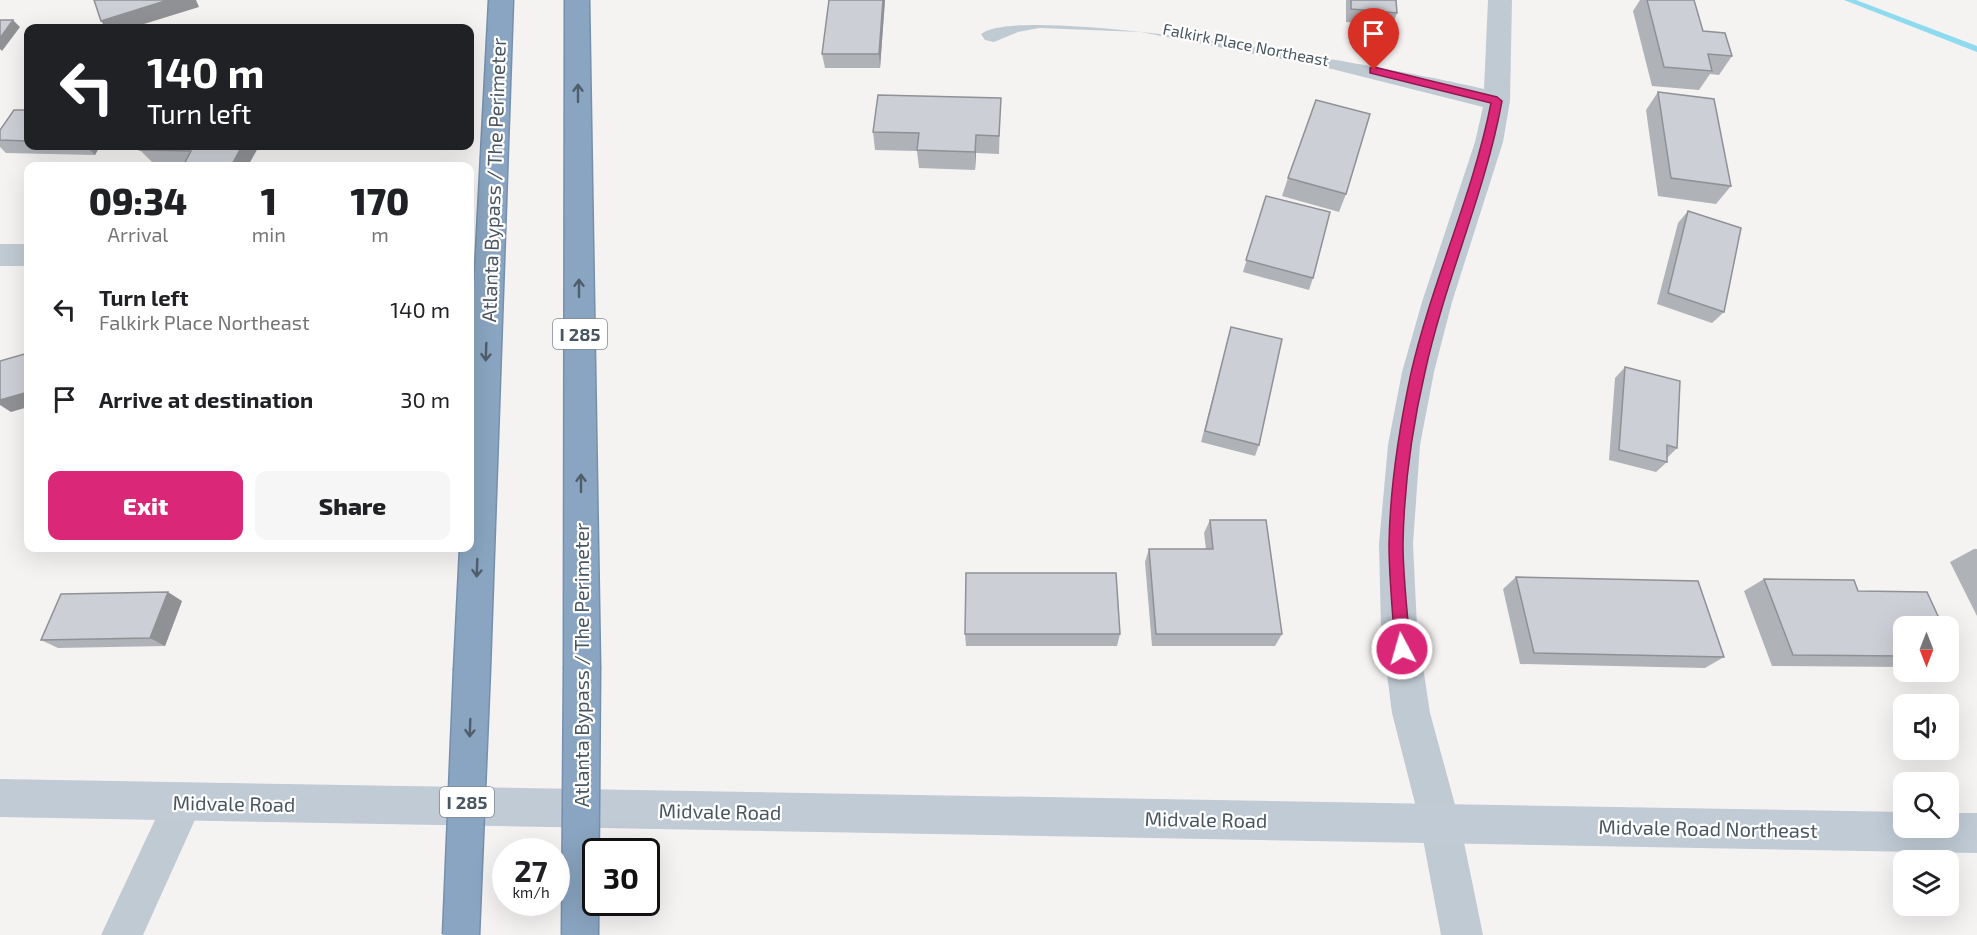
<!DOCTYPE html>
<html lang="en">
<head>
<meta charset="utf-8">
<style>
	body { margin:0; font-family:"Exo 2",sans-serif; background:#f6f6f6; color:#202124; height:100vh; display:flex; flex-direction:column; font-size:22px; white-space:nowrap }
	* { box-sizing:border-box; margin:0 }
	p { font-size:20px; color:#757577 }
	.icon { flex:none; width:33px; height:33px; fill:none; stroke:currentColor; stroke-width:2; stroke-linecap:round; stroke-linejoin:round }
	.map { position:relative; flex:1; overflow:hidden }
	.drawer { position:absolute; left:24px; top:162px; width:450px; height:390px; display:flex; flex-direction:column; background:#fff; border-radius:12px; box-shadow:0 6px 24px #0002 }
	.drawer>* { flex:none }
	.banner { position:absolute; left:24px; top:24px; width:450px; height:126px; border-radius:12px; box-shadow:0 6px 24px #0002; background:#202124; color:#fff; overflow:hidden }
	.needle { width:39px; rotate:180deg }
	.controls { position:absolute; left:1893px; top:616px; display:grid; gap:12px }
	.controls a { display:grid; place-items:center; width:66px; height:66px; border-radius:12px; background:#fff; box-shadow:0 6px 24px #0002; font-size:30px }
	.speed { position:absolute; left:492px; top:838px; display:flex; gap:12px; font-size:30px; font-weight:700; text-align:center }
	.speed>* { display:grid; place-content:center; width:78px; height:78px; border-radius:50%; background:#fff; box-shadow:0 6px 24px #0002; line-height:1 }
	.speed small { font-size:15px; font-weight:400 }
	.speed .limit { border:3px solid #111; border-radius:9px; background:#fff; color:#111 }
	.pin { position:absolute; display:grid; place-items:center; width:51px; height:51px; color:#fff; margin:-62px -26px; border-radius:50% 50% 50% 0; rotate:-45deg; box-shadow:0 0 6px #0007 }
	.pin .icon { rotate:45deg }
	.me { position:absolute; width:66px; margin:-33px; rotate:354deg; stroke-linejoin:round; filter:drop-shadow(0 0 4px #0008) }
	.turn { display:flex; align-items:center; gap:21px; height:126px; padding:0 24px; font-size:27px }
	.turn .icon { width:78px; height:78px; stroke-width:2.5 }
	.turn b { display:block; font-size:42px; line-height:51px }
	.eta { display:flex; justify-content:space-evenly; align-items:center; height:102px; text-align:center }
	.eta b { font-size:36px; font-weight:800; line-height:42px }
	.action { display:flex; gap:12px; margin-top:auto; padding:12px 24px }
	.action a { flex:1; height:69px; border-radius:12px; background:#db2777; color:#fff; font-size:24px; font-weight:800; line-height:69px; text-align:center }
	.action a+a { background:#f6f6f6; color:#202124 }
	ul { padding:0; list-style:none }
	li { display:flex; align-items:center; gap:18px; height:90px; padding:0 24px }
	li div { flex:1 }
	li b { display:block; font-size:22px }
	li em { font-style:normal }
	.map>svg:first-child { display:block }
	.lines { fill:none; stroke-linecap:round; stroke-linejoin:round }
	.stream { fill:#8edbef; fill-rule:evenodd }
	.highway-casing { stroke:#7590ad; stroke-width:3 }
	.street { fill:#c0cad2; fill-rule:evenodd }
	.secondary { fill:#c0cbd6; fill-rule:evenodd }
	.highway { fill:#8aa5c1; fill-rule:evenodd }
	.highway-bridge-casing { stroke:#7590ad; stroke-width:39; stroke-linecap:butt }
	.highway-bridge { stroke:#8aa5c1; stroke-width:36 }
	.wall { fill:#afb2b7 }
	.shaded-wall { fill:#8f9195 }
	.building { fill:#cccfd5; stroke:#8f9195; stroke-width:1.5 }
	.oneway { stroke:#505e6b }
	.route { fill:#db2777; stroke:#8e194d; stroke-width:1.5 }
	.labels { text-anchor:middle; dominant-baseline:central; stroke-width:4.5; stroke-linejoin:round; paint-order:stroke }
	.far-street-label { font-size:16px; fill:#495661; stroke:#fff }
	.shield { fill:#fff; stroke:#808990; stroke-width:1.5 }
	.shield-label { font-size:18px; font-weight:bold; fill:#495661 }
	.street-label { font-size:20px; fill:#495661; stroke:#fff }
</style>
</head>
<body>
<div class="map">
<svg width="1977" height="935" viewBox="0 0 1977 935">
	<rect width="100%" height="100%" fill="#f5f2f2"/>
	<g class="lines">
		<path class="stream" d="M1844,0h12l121,46v6z"/>
		<defs>
			<path id="highway" d="M489,0h24l-23,669 -5,12 -13,6 -13,-6 -5,-12 6,-121h10v-181z
				M565,0h24l11,668 -5,12 -13,6 -13,-6 -5,-12z"/>
		</defs>
		<use href="#highway" class="highway-casing"/>
		<path class="street" d="M1488,0h24l-2,101 -7,41 -51,160 -18,70 -14,73 -7,99 4,83 13,86 30,110 23,112h-42l-21,-112 -28,-110 -11,-86 -2,-83 9,-99 14,-73 20,-70 53,-160 8,-35 -151,-38 -191,-37 -102,-4 -21,4 -24,10 -9,-2 -4,-6c42,-34 430,37 503,55z
			M0,244h28v22h-28z
			M184,783l14,5 5,14 -60,133h-42l69,-147z"/>
		<path class="secondary" d="M0,779l1904,33v16h44v-15h29v40l-1977,-36z"/>
		<use href="#highway" class="highway"/>
		<defs>
			<path id="highway-bridge" d="M461,935l11,-266
				M580,935l2,-267"/>
		</defs>
		<use href="#highway-bridge" class="highway-bridge-casing"/>
		<use href="#highway-bridge" class="highway-bridge"/>
	</g>
	<path class="wall" d="M829,0h56l-5,68h-55l-3,-14z
		M1346,0h50l1,13 -5,13 -46,-4z
		M1640,0h7l56,31 29,25 -13,19 -9,-1 -11,16 -47,-4 -19,-75z
		M1658,92l73,94 -15,18 -58,-8 -12,-86z
		M28,110v36h72l-5,9 -89,-2 -6,-6v-17z
		M1000,116l-1,38 -23,-1 -1,17 -56,-2 -2,-17 -42,-1 -2,-18z
		M143,146h113l2,2 -73,15 -33,-1 -12,-12z
		M1288,178l58,16 -7,18 -57,-16z
		M1266,196l47,82 -4,12 -66,-18z
		M1688,211l36,101 -12,11 -55,-19 21,-81z
		M1231,327l28,118 -4,11 -54,-14z
		M1625,367l52,81 -10,10v4l-11,10 -47,-12 6,-82z
		M1210,520l72,114 -7,12h-123l-7,-84 4,-13h57l-2,-16z
		M1974,549h3v67l-27,-54z
		M1516,577l208,80 -19,11 -185,-4 -17,-75z
		M1764,579l94,12 46,36v40l-132,-1 -28,-75z
		M182,601l-17,45 -107,2 -17,-8z
		M965,634h155l-3,12h-151z
		M1948,639l9,18 -9,3z"/>
	<path class="shaded-wall" d="M168,0h28l3,7 -68,21h-25l-5,-7z
		M883,0h2l-5,68 -1,-14z
		M13,20l7,7 -18,24 -2,-2v-11z
		M976,135v18l-1,17v-18z
		M86,146h14l-5,9z
		M242,146h14l2,2 -10,18h-17z
		M28,392v15l-17,5 -11,-7v-5z
		M168,592l14,9 -17,45 -15,-8z"/>
	<path class="building" d="M94,0h74l-67,21z
		M829,0h54l-4,54h-57z
		M1351,0h45l1,13 -46,-4z
		M1647,0h47l9,31 22,2 7,23 -24,-2 4,17 -48,-4z
		M0,20h13l-13,18z
		M1658,92l56,7 17,87 -60,-8z
		M878,95l123,3 -2,38 -23,-1 -1,17 -58,-2 2,-17 -46,-1z
		M1316,100l54,14 -24,80 -58,-16z
		M14,110h14v31l-28,-1v-10z
		M143,146h99l-11,20h-48l8,-15 -51,-1z
		M1266,196l64,16 -17,66 -67,-18z
		M1688,211l53,17 -17,84 -56,-19z
		M1231,327l51,12 -23,106 -54,-14z
		M28,353v39l-28,8v-39z
		M1625,367l55,14 -3,67 -10,-3v17l-48,-12z
		M1210,520h56l16,114h-126l-7,-85h64z
		M966,573h150l4,61h-155z
		M1516,577l182,4 26,76 -190,-4z
		M1764,579l90,1 4,11 69,1 16,35h-39v29l-111,-1z
		M168,592l-18,46 -109,2 20,-46z
		M1948,639l9,18h-9z"/>
	<defs><path id="oneway-shaft" d="M-6 0H5M1.5-3L5.5 0L1.5 3" fill="none" stroke-width="1.6" stroke-linecap="round" stroke-linejoin="round" transform="scale(1.5)"/></defs>
	<g class="oneway">
		<use href="#oneway-shaft" transform="translate(578 93) rotate(-90)"/>
		<use href="#oneway-shaft" transform="translate(579 288) rotate(-90)"/>
		<use href="#oneway-shaft" transform="translate(486 352) rotate(92)"/>
		<use href="#oneway-shaft" transform="translate(581 483) rotate(-90)"/>
		<use href="#oneway-shaft" transform="translate(477 568) rotate(92)"/>
		<use href="#oneway-shaft" transform="translate(470 728) rotate(92)"/>
	</g>
	<path class="route" d="M1374,67l123,30 5,4c-17,93 -57,179 -77,271 -13,56 -21,115 -22,172 0,35 5,70 7,105l-3,5 -5,2 -5,-2 -2,-5c-2,-35 -6,-70 -6,-105 1,-57 10,-115 22,-171 21,-92 62,-178 80,-270l-121,-30v-5z"/>
	<g class="labels">
		<g class="far-street-label">
			<text transform="translate(1246 44) rotate(11)">Falkirk Place Northeast</text>
		</g>
		<g class="shield">
			<rect x="553" y="319" width="54" height="30" rx="4.5"/>
			<rect x="440" y="787" width="54" height="30" rx="4.5"/>
		</g>
		<g class="shield-label">
			<text x="580" y="334">I 285</text>
			<text x="467" y="802">I 285</text>
		</g>
		<g class="street-label">
			<text transform="translate(493 180) rotate(-88)">Atlanta Bypass / The Perimeter</text>
			<text transform="translate(581 665) rotate(-90)">Atlanta Bypass / The Perimeter</text>
			<text transform="translate(234 803) rotate(1)">Midvale Road</text>
			<text transform="translate(720 811) rotate(1)">Midvale Road</text>
			<text transform="translate(1206 819) rotate(1)">Midvale Road</text>
			<text transform="translate(1708 828) rotate(1)">Midvale Road Northeast</text>
		</g>
	</g>
</svg>
<div class="controls">
<a><svg class="needle" viewBox="-14 -14 28 28"><path d="M0-13l5 13h-10z" fill="#e53935"/><path d="M0 13l5-13h-10z" fill="#757577"/></svg></a>
<a><svg class="icon" aria-label="sound" viewBox="0 0 24 24"><path d="M4 9h4l5-4v14l-5-4H4zM17 9q2 3 0 6"/></svg></a>
<a><svg class="icon" aria-label="search" viewBox="0 0 24 24"><circle cx="10" cy="10" r="6"/><path d="M15 15l6 6"/></svg></a>
<a><svg class="icon" aria-label="layers" viewBox="0 0 24 24"><path d="M12 4l9 5-9 5-9-5zM3 14l9 5 9-5"/></svg></a>
</div>
<div class="speed"><div>27<small>km/h</small></div><div class="limit">30</div></div>
<div class="pin" style="left:1374px;top:70px;background:#d93025"><svg class="icon" aria-label="arrive" viewBox="0 0 24 24"><path d="M6 21V4h12l-3 4 3 4H6"/></svg></div>
<svg class="me" style="left:1402px;top:649px" viewBox="-20 -20 40 40"><circle r="17" fill="#db2777" stroke="#fff" stroke-width="3"/><path d="M0-11L8 9 0 5-8 9z" fill="#fff"/></svg>
<div class="banner">
<div class="turn"><svg class="icon" aria-label="left" viewBox="0 0 24 24"><path d="M17 20v-9H6M10 6l-5 5 5 5"/></svg><div><b>140 m</b>Turn left</div></div>
</div>
<section class="drawer">
<div class="eta">
<div><b>09:34</b><p>Arrival</p></div>
<div><b>1</b><p>min</p></div>
<div><b>170</b><p>m</p></div>
</div>
<ul>
<li><svg class="icon" aria-label="left" viewBox="0 0 24 24"><path d="M17 20v-9H6M10 6l-5 5 5 5"/></svg><div><b>Turn left</b><p>Falkirk Place Northeast</p></div><em>140 m</em></li>
<li><svg class="icon" aria-label="arrive" viewBox="0 0 24 24"><path d="M6 21V4h12l-3 4 3 4H6"/></svg><div><b>Arrive at destination</b></div><em>30 m</em></li>
</ul>
<div class="action"><a>Exit</a><a>Share</a></div>
</section>
</div>
</body>
</html>
